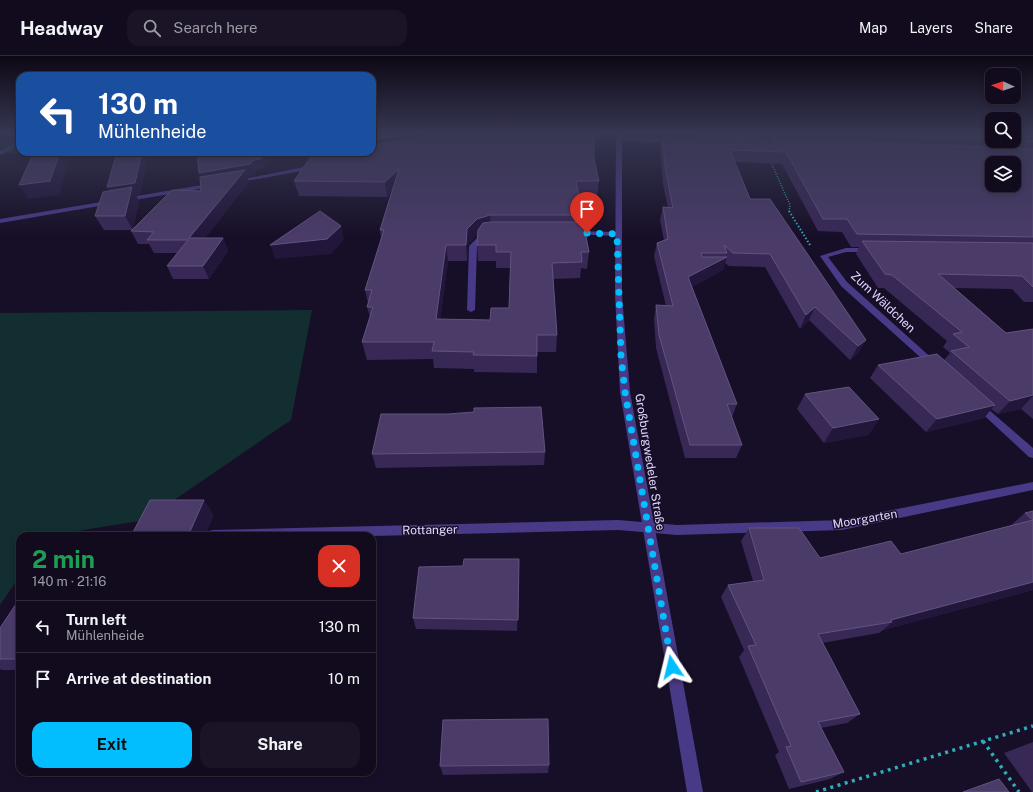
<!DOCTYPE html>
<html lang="en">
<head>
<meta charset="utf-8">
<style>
	body { margin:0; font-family:"Public Sans",sans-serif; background:#1a1426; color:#f1f3f6; height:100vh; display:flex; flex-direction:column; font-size:15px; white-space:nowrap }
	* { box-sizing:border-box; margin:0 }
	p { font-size:13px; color:#9c9ba4 }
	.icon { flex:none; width:22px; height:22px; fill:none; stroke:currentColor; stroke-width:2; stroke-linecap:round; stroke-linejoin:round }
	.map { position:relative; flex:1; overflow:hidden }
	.details { position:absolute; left:16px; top:476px; width:360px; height:244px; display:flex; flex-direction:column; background:#110b1d; border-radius:12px; box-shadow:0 2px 6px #0003,0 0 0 1px #302b3b }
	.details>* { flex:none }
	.banner { position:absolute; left:16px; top:16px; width:360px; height:84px; border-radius:12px; box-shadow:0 2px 6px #0003,0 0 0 1px #302b3b; background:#1a4fa0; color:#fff; overflow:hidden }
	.needle { width:26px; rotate:273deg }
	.tools { position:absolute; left:985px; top:12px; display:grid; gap:8px }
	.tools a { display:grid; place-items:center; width:36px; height:36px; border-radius:8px; background:#110b1d; box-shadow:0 2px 6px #0003,0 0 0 1px #302b3b; font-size:20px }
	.pin { position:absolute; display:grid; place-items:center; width:34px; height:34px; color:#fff; margin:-41px -17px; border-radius:50% 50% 50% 0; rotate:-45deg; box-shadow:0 0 4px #0007 }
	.pin .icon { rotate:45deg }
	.me { position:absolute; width:44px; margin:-22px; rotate:350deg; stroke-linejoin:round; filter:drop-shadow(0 0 3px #0008) }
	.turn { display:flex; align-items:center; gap:14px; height:84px; padding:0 16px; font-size:18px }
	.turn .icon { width:52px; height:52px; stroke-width:2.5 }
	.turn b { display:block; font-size:28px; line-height:34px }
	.round { display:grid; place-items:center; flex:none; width:42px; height:42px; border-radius:12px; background:#1a1426 }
	.summary { display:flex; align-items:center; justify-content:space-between; height:68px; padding:0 16px }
	h1 { font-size:24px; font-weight:700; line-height:30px; color:#1e9e55 }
	.button { display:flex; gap:8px; margin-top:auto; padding:8px 16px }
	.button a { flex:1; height:46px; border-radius:12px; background:#02beff; color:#111; font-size:16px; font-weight:700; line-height:46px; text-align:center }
	.button a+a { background:#1a1426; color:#f1f3f6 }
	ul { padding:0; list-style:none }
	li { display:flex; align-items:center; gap:12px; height:52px; padding:0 16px; border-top:1px solid #302b3b }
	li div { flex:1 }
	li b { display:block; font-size:15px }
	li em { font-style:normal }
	header { display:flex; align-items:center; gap:24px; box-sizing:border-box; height:56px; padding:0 20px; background:#110b1d; border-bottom:1px solid #302b3b }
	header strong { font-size:19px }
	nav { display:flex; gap:22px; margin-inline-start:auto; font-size:14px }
	.search { width:280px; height:36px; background:#1a1426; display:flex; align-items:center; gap:10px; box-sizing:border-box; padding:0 14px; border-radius:12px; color:#9c9ba4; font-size:15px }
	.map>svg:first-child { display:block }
	.green { fill:#122e31 }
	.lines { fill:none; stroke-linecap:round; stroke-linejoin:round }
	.path-far2 { stroke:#2eadba; stroke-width:1.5; stroke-dasharray:1 1.5; stroke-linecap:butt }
	.path-far1 { stroke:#2eadba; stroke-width:2; stroke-dasharray:1.5 2; stroke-linecap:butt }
	.path { stroke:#2eadba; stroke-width:3.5; stroke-dasharray:3 4.5; stroke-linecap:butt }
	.service { fill:#493a87; fill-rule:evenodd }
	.minor { fill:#493a87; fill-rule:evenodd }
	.tertiary { fill:#493a87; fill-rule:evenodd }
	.wall { fill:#382856; fill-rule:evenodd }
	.shaded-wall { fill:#23163b }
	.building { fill:#4a3b68; stroke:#625380; fill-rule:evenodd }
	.route { stroke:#02beff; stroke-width:7; stroke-dasharray:0 12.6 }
	.labels { text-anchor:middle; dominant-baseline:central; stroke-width:3; stroke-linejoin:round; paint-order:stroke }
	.street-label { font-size:12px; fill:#e1d6ff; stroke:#170f27 }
</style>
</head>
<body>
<header>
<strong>Headway</strong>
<div class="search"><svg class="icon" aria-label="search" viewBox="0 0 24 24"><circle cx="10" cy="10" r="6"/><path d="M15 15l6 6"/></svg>Search here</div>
<nav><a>Map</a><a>Layers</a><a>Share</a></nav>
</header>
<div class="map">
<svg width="1033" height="736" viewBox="0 0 1033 736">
	<rect width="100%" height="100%" fill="#170f27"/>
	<path class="green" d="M0,77h20v19h5l-4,2 -21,-2z
		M312,254l-21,110 -146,100 -98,16h-27v40l-20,29v-292z"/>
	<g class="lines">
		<path class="path-far2" d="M770,104l20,45 -1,7"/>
		<path class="path-far1" d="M789,155l21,34"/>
		<path class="path" d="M983,685l36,51
			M816,736l217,-66"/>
		<path class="service" d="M573,175l44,1 3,2 -3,2 -46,-2 -1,-1z
			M487,177l3,2 -7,3 -6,8 -2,64 -4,2 -4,-2 2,-64 10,-10z"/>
		<path class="minor" d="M619,81l56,2 3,2 -3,2 -58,-3v-2z
			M20,85v4l-20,10v-4z
			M846,192h28l1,2 -4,2h-25l-18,5 19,25 89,80 2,2 -2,2h-6l-89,-80 -21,-30z
			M978,346l3,1 52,45v10l-4,-1 -54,-50 -2,-2 2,-2z
			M1033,426v8l-191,40 -165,5 -59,-5 -246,6 -165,-1 2,-4 4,-1 405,-10 59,5 165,-5z"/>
		<path class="tertiary" d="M616,77h6v162l8,97 73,400h-16l-67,-400 -5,-97z
			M315,109l2,1v2l-81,15 -3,-2z
			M214,127l2,1v2l-216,37v-4z"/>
	</g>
	<path class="wall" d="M695,77h297v8h22l19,-8v169h-9l-12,-13 -58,-1 52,45 27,-4v90l-12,-10 -23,5 -7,-5 -7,9 -58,14 -56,-54 8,-13 66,-5 6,-7 -7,-6 4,-6 -63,-53h-6l-22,-34 3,-7h-8l-9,-15 -24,-1 -36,-67 -47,-2 15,37 116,141 -8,13 -8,7 -41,-40 -9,9 -35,-62 -36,-1 -4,-3 -2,7 -31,17 45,117 -5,13 10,28 -6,13h-51l-29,-110 -2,-29 2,-14 10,1 -12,-50 3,-13 7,-2 -4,-21 3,-13 5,1 -5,-24 -3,-36 2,-11 34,2zM784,79l3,3h-4zM768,87h3l-1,3z
		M117,96h32l-9,42 -4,1 3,6 -6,28 68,-38v-14l-4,-25h80l-14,17 -6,1 -3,5 -7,1 2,6 -44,56h18l5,13 -19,28h-36l-6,-13 10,-13h-23l-5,-9h-11l-7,-13 1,-1h-28l-9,-14 14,-25z
		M318,98l276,5 5,22 -2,16 -18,-1 3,19 -1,7 8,30 -2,17 -6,-1 -1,10 -27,1 4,56 -1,17h-19v21l-63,-1v-3l-40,-1 -1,-9 -66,1 -5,-18 8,-25 -3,-10 1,-4 -3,-13 16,-52 -1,-8 11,-37 -4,4 -88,-1 -5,-15zM477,179v10l1,16h18v7h14l-1,40 -19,12 -50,-1 8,-58h19l1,-16z
		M805,338l74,25 -11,16 -44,8 -27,-34z
		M545,396l-1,13 -168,3 -4,-14z
		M1033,455v79l-150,40 -4,3 -57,10 38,71 -13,9 -26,5 23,44 -14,7 -41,10 -14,-34 4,-3 -40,-95 5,-7 -23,-53 7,-12 25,-4 -12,-40 8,-13 71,30 81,-4 109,-28 15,-13z
		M519,503l-2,72 -101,-2 -3,-11 50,-52z
		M20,542v72h-18l-2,-1v-41z
		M1033,686v50h-1l-28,-39z
		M549,709l-1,8 -105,2 -3,-9z"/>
	<path class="shaded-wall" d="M421,77h85l-186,31 -3,-12h55v-12z
		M60,96h12l-13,43 -31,4 -9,-14z
		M142,96h7l-9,42 -4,1 3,6 -6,29 -8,-14 -12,-17 -6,-12z
		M266,96h11l-14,17 -6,1 -3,5 -7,1 2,6 -54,69 -6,-13 15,-55 -5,-10z
		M399,113l2,15 -14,13 -2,-15z
		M490,159l1,16 -13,4 -10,10 -1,16 -1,-16 1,-16 10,-10z
		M341,170l3,14 -13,14 -56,5 -5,-14z
		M223,182l5,13 -19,28 -6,-13z
		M446,189l2,16 -10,75 -2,-17z
		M727,201l-4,13 -38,21 3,-14z
		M815,251l-6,13 -9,9 6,-14z
		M866,284l-8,13 -8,7 8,-14z
		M1033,339v1l-12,13 -23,5 12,-13z
		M995,349l-11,13 -58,14 11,-13z
		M879,363l-11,16 -44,8 9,-15z
		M204,444l10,15 -9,21h-17z
		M1033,526v8l-150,40 9,-8 -1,-2z"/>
	<path class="building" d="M372,77h49l-49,7z
		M446,77h148v26l5,22h-23l6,34h-92l-13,4 -10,10 -1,16h-20l-10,74 54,1 1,-12h18l2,-56h-15v-7h-19l1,-15 5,-7 8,-1h92l6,30h-8l1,10 -30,1 5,72h-20v21l-64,-1 1,-3 -42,-1 2,-9h-72l11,-35h-6l5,-17h-7l19,-60h-4l19,-61 -14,13 -91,-1 18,-26 20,-3h40v-7z
		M795,77h197v7z
		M1014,77h19v9l-24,-1h5z
		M701,79l64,3 5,8 5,-1 -3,-7 261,11v88l-176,-3 -10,-15h-24l-37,-67 -56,-2 20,49h20l96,141 -8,6 -43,-39 -9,8 -36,-61 -37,-1 -9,-8 3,8h-26l1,4h25l-39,20 49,127h-10l15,41h-52l-31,-110 -3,-30 17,1 -16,-63 11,-4 -5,-32 10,1 -7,-36 -4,-35 39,2zM992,107h22v22h-22z
		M34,96h26l-10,29 -31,4z
		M117,96h25l-7,31 -28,4z
		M197,96h69l-6,7 -6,1 -4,4 -51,9z
		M245,114l-56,68h34l-20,28h-36l21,-26h-41l7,-8 -23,-1 41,-41 29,1 -1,-14z
		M132,131l-7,29h-30l8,-24z
		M320,155l21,15 -14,13 -57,6z
		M862,185l171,2v44l-11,-11 -84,-2 68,59 27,-4v66l-23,6 -59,-50 18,-4 -16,-13 9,-2 -70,-57 -7,-1z
		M937,298l58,51 -58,14 -59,-54z
		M849,331l30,32 -46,9 -28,-34z
		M541,351l4,45 -173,2 9,-40h67l26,-2v-4z
		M150,444h54l-16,36h-57z
		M1033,455v71l-142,38 1,2 -74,12 42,80 -42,8 26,50 -43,10 -15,-35 5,-1 -43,-100 8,-1 -28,-60 36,-5 -15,-52h50l21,30 71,-17 10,13 132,-34 -8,-7z
		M464,503h55l-1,61 -105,-2 6,-51 44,-1z
		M20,542v61h-20v-31z
		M548,663l1,46 -109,1 3,-46z
		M999,723l10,13h-46z"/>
	<linearGradient id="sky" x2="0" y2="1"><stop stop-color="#0d0815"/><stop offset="0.43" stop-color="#363752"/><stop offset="1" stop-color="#363752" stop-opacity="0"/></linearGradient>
	<rect width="1033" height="180" fill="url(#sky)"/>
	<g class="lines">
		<path class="route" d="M587,177l30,1 4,122 4,36 47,275"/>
	</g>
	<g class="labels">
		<g class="street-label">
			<text transform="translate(883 246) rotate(43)">Zum Wäldchen</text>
			<text transform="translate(650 406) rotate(81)">Großburgwedeler Straße</text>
			<text transform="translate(865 463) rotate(-10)">Moorgarten</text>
			<text transform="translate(430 474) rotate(-1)">Rottanger</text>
		</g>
	</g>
</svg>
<div class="tools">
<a><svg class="needle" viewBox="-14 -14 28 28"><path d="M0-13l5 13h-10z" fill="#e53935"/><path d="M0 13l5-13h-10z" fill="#9c9ba4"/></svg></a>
<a><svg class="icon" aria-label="search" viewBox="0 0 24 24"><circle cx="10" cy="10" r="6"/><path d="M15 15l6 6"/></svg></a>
<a><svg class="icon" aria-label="layers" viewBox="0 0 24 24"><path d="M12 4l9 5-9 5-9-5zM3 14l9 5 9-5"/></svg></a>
</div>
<div class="pin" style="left:587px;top:177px;background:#d93025"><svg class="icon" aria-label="arrive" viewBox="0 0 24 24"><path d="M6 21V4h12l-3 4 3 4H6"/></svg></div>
<svg class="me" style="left:672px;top:611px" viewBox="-20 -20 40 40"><path d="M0-17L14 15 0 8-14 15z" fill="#02beff" stroke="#fff" stroke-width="4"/></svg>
<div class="banner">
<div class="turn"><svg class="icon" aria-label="left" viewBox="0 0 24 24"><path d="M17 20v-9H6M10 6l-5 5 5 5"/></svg><div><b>130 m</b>Mühlenheide</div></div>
</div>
<section class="details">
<div class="summary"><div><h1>2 min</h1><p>140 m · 21:16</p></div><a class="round" style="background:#d93025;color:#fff"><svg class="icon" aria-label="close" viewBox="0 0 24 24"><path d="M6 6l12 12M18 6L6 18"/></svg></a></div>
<ul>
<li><svg class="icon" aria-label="left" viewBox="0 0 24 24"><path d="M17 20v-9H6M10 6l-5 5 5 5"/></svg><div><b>Turn left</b><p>Mühlenheide</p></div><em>130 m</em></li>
<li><svg class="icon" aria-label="arrive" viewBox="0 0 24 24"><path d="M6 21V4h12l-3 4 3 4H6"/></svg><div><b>Arrive at destination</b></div><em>10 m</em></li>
</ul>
<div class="button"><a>Exit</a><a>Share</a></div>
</section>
</div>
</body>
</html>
